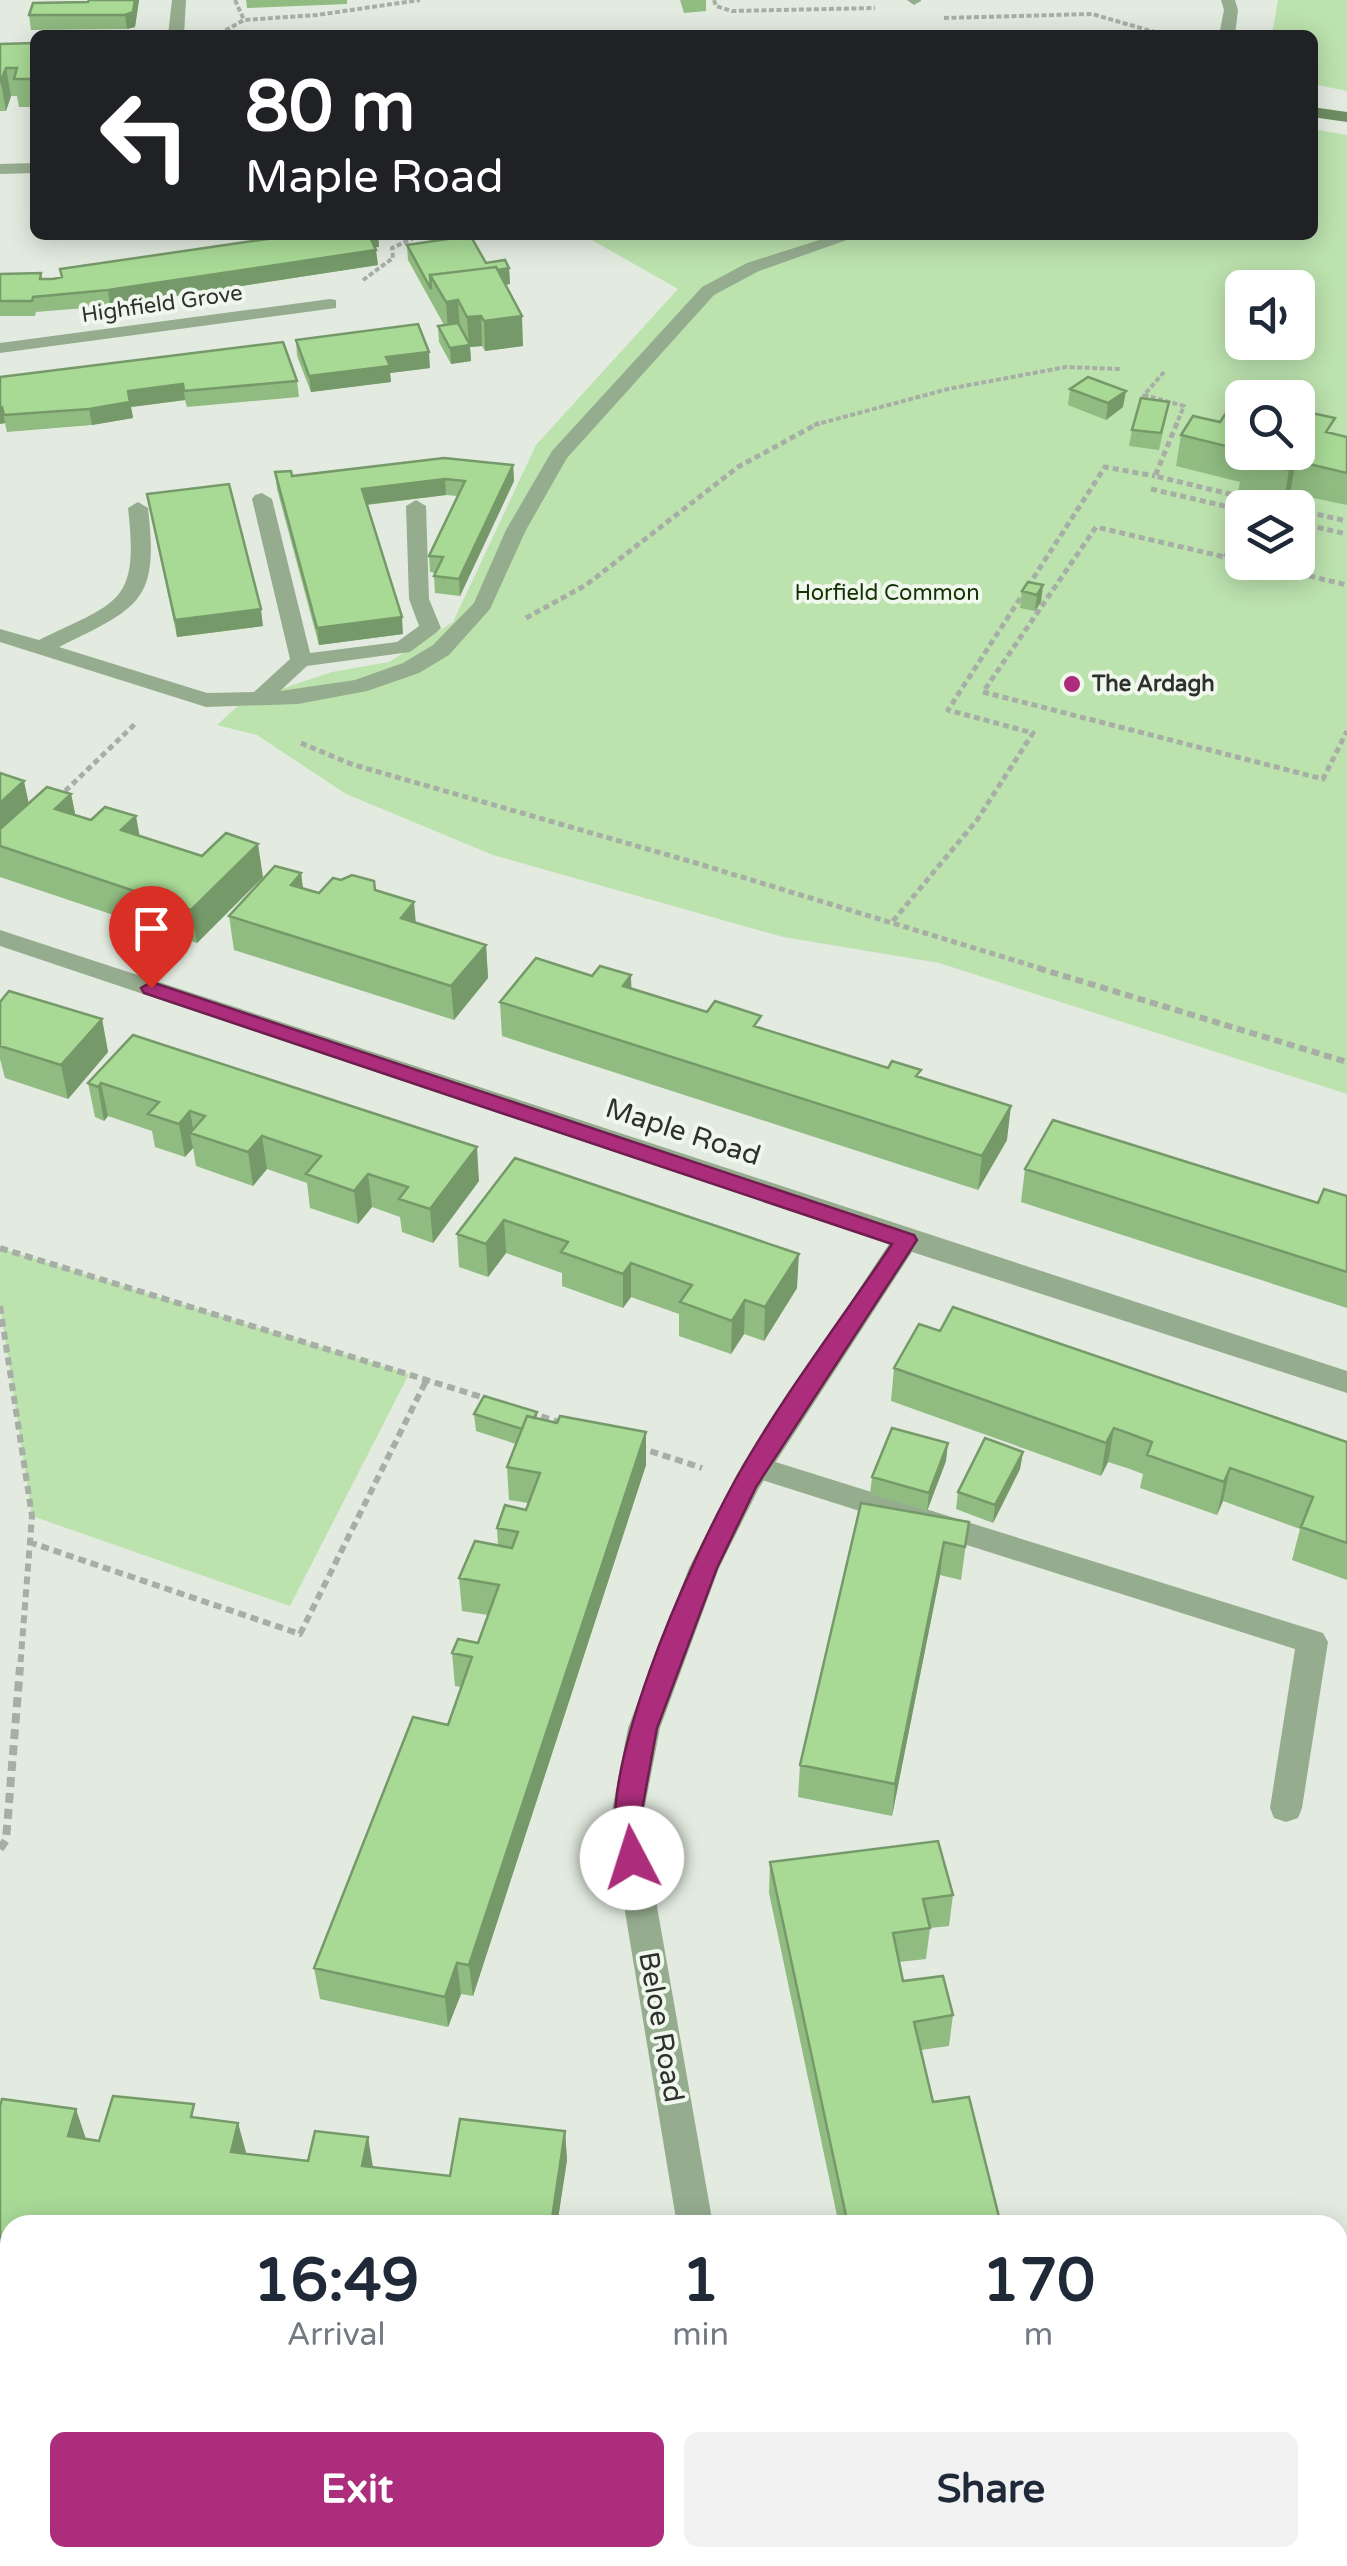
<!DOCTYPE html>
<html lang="en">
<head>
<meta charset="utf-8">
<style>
	body { margin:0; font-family:"Varela Round",sans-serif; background:#f2f2f3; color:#1f2937; height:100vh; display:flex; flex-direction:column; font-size:38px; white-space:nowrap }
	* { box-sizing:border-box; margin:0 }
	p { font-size:32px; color:#747a83 }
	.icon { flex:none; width:55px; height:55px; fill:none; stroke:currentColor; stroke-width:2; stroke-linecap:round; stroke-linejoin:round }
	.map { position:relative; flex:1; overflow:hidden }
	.sheet { position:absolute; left:0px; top:2215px; width:1348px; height:352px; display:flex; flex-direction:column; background:#fff; border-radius:30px 30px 0 0; box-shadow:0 5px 25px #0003 }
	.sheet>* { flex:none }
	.guide { position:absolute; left:30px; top:30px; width:1288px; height:210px; border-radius:15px; box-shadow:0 5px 25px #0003; background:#202124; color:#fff; overflow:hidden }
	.controls { position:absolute; left:1225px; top:270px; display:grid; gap:20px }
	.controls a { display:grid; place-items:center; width:90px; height:90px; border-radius:15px; background:#fff; box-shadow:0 5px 25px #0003; font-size:50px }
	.pin { position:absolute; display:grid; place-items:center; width:85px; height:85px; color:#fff; margin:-102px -42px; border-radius:50% 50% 50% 0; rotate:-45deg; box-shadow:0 0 10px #0007 }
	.pin .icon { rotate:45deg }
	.me { position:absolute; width:110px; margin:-55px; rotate:355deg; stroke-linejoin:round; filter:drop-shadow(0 0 8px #0008) }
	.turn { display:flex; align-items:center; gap:35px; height:210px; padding:0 50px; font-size:45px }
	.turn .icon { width:130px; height:130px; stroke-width:2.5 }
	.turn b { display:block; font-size:70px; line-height:85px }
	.eta { display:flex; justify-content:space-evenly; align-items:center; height:170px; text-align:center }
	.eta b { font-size:60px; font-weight:800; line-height:70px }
	.cta { display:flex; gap:20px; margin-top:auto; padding:20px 50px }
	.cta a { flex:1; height:115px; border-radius:15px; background:#ac2d7b; color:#fff; font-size:40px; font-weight:800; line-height:115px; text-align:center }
	.cta a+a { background:#f2f2f3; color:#1f2937 }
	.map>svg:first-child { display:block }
	.green { fill:#bce2ae; fill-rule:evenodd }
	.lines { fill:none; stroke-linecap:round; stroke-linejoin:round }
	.path-far3 { stroke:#a7aea5; stroke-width:4; stroke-dasharray:5 2.5; stroke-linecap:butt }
	.path-far2 { stroke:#a7aea5; stroke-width:5; stroke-dasharray:6 4; stroke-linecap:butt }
	.path-far1 { stroke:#a7aea5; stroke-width:6; stroke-dasharray:8 5; stroke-linecap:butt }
	.path { stroke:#a7aea5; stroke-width:8; stroke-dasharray:10 6; stroke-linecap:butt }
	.service { fill:#96ac8f; fill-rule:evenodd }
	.minor { fill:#96ac8f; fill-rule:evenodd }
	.secondary { fill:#6e8e63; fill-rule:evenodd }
	.wall { fill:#90bb81 }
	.shaded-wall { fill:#769969 }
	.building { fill:#a8da96; stroke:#769969; stroke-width:2.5 }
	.route { fill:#ac2d7b; stroke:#701d50; stroke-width:2.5 }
	.poi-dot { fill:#ac2d7b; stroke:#f0f8ed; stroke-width:4 }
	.labels { text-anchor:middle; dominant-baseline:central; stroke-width:8; stroke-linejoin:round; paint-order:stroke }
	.far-street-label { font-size:22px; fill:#2e312d; stroke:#f0f8ed }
	.far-park-label { font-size:22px; fill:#123203; stroke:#f0f8ed }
	.far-poi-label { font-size:22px; font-weight:bold; fill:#2e312d; stroke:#f0f8ed; text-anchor:start }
	.street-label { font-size:28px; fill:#2e312d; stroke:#f0f8ed }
</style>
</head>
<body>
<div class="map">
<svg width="1347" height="2566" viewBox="0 0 1347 2566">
	<rect width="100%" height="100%" fill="#e3ebe0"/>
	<path class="green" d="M1278,0h69v91l-34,-7 -1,-49h-40z
		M1313,129l34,6v959l-408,-131 -156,-26 -290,-82 -147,-61 -89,-59 -40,-10 25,-23 90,-30 57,-10 64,-40 83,-177 142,-156 -95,-54h729zM1242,288h56v54h-56zM1242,398h56v54h-56zM1242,508h56v54h-56z
		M0,1248l409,126 -119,232 -258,-90 -32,-210z"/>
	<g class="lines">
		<path class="path-far3" d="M235,0l9,20
			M714,0l2,6 16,5 143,-3
			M944,18l148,-4 73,21
			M219,34l25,-14 73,-5 103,-15
			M363,280l30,-22 -1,-10 24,-11
			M1164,372l-20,23 40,11 -8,19
			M814,425l134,-36 118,-22 55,2"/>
		<path class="path-far2" d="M1177,423l-22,53 133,32
			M1151,489l91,21
			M1298,510l49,11
			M1298,523l49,11
			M1225,557l17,-29
			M1242,561l-146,-34 -113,165 340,87 24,-48
			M1251,562l96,23
			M526,618l60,-33 152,-118 81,-44
			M301,743l50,21 345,99 350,107
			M58,798l78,-75
			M893,921l84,-101 56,-87 -85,-23 157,-243 50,9"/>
		<path class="path-far1" d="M1038,968l309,94
			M0,1248l488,151
			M0,1306l32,210 -12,153
			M529,1412l35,12
			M638,1447l64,21
			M29,1542l271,92 127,-255"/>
		<path class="path" d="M0,1849l6,-9 14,-173"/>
		<path class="service" d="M907,0h14v1l-7,4z
			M35,163v10l-35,1v-10z
			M835,235h26l-102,36 -45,24 -147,163 -41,72 -36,79 -41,46 -30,18 -52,18 -69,13 -92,3 -206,-65v-13l39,11c80,-39 100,-36 89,-132l10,-6 10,6c11,94 -8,99 -89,139l148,46 47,-1 36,-33 -38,-160 3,-4 7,-2 10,6 38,154 87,-11 22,-16 -10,-27 -3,-93 10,-6 10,6 3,93 12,29 -4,4 -27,20 -103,14 -27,25 75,-11 48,-17 30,-18 41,-42 32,-73 46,-79 150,-164 45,-24z
			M756,1456l567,177 5,9 -26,166 -4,10 -12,4 -12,-4 -4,-10 25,-159 -549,-174 -5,-8 5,-8z
			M96,2558h40l1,8h-40z"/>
		<path class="minor" d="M172,0h14l-2,35h-16z
			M1221,0h14l3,10 -3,25h-16l5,-25z
			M330,299l6,1v8l-336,45v-10z
			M0,930l1347,441v22l-435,-141 -153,236 -40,80 -59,160 -18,93 71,404h-36l-67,-404 18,-93 61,-160 48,-94 152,-230 -889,-298z
			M0,2386l10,1v38l-10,-1z"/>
		<path class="secondary" d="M1312,107l35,5v10l-35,-5z"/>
	</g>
	<path class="wall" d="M139,0l-4,27 -8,2 -96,1 -2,-15 59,-13z
		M246,0h101v4l-100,4z
		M680,0h26v11l-22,2z
		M35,43v64h-16l-2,-11h-6l-5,15h-6v-67z
		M264,235h114l1,12h-4l3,18 -268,41 -74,6 -1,4h-35v-42l41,-1 1,6h11l211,-39z
		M431,235h39l16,28 23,5 1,16 -4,1 17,61 -38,5 -3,-5 -12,1 1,14 -20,3 -12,-22 -1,-16 6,-1 -36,-65 -1,-15 36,-5h-8z
		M296,340l134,28 -40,5 1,9 -80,10 -14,-36z
		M0,377l297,4 2,16 -112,10 -2,-7 -54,7 2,11 -41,7 -85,7 -2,-9 -5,1z
		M1070,389l53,18 -17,13 -38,-15z
		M1242,416v36h56l49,-15v68l-57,-12 -6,8 -46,-10 2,-9 -64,-16 5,-31z
		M1166,418l-7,32 -30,-4 3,-16z
		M513,465l1,16 -54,115 -25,-3 -1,-17 1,-3 -5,-1 -1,-16 29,-60 -12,-1 -79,10 36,129 -84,11 -42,-156 -2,-17 17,4z
		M147,494l116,132 -86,11z
		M1028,582l13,20 -6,9 -15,-3 2,-17z
		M0,773l29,30 42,-9 4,21 188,62 -66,66 -197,-66z
		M301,873l2,15 16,5 22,-13 34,10 41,33 70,22 2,33 -34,42 -220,-70 -5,-34z
		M592,976l328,102 87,62 -29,50 -476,-154 -2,-34z
		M0,1002l102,17 6,33 -40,47 -63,-21 -5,-19z
		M133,1035l346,146 -46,62 -31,-11 -2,-15 -28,-10 -14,17 -48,-16 -3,-25 -40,-14 -14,17 -57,-20 -3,-18 -8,9 -30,-10 -3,-16 -44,-15 -4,5 -9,-4 -7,-34z
		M515,1158l282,130 -33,53 -20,-7 -13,20 -52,-18v-22l-48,-17 -8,11 -61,-22v-13l-56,-20 -18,24 -29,-10 -2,-33z
		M1025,1169l293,34 29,-7v112l-326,-106z
		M940,1331l407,111v138l-55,-20 8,-31 -77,-28 -6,14 -77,-27 3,-14 -13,-5 -22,-7 -7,14 -210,-75 3,-33z
		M537,1412v7l20,4 89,9v33l-173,531 -12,-2 -13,33 -128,-28 -6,-31 134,-243 13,-38 -6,-1 -3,-33 26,-10 10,-28 -26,-4 -3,-33 39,-32 -1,-18 29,-18 2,-7 -19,-3 -2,-33 9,-23 -40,-13 -2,-17z
		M1023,1452l-3,17 -27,54 -37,-14 2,-17z
		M946,1461l-19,50 -57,-17 2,-17z
		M861,1503l108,19 -8,58 -21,-5 -48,241 -94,-19 2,-32z
		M770,1862l183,33 -4,31 -19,2 -4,31 -27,3 4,19 50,34 -4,31 -28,4 12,52 68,123h-162l-70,-332z
		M0,2106l86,33 13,2 99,-23 40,5 7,30 205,23 115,-45 2,29 -10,65h-547v43l-10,-2z
		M0,2459h10v99h66v8h-76z
		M871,2558h176l-4,8h-176z"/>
	<path class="shaded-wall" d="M135,0h4l-4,27 -8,2 -2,-14z
		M6,68l5,28 -5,15 -5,-28z
		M368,235h10l1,12 -10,1z
		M434,235h8v4l-7,1z
		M376,250l2,15 -268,41 -2,-16z
		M509,268l1,16 -13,2 -39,16 2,28 -12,2 -2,-30 45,-31z
		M481,316l1,30 -12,1 1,14 -20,3 -1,-16 19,-3 -2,-28z
		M522,316l1,30 -38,5 -1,-30z
		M429,352l1,16 -40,5 1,9 -80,10 -2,-16 77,-19z
		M183,384l2,16 -54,7 2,11 -41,7 -3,-16 39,-18z
		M1126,391l-3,16 -17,13 2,-17z
		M0,407h2l3,16 -5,1z
		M1296,461l-6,32 -6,8 5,-31z
		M513,465l1,16 -54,115 -1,-17z
		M445,479l1,16 -83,10 -1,-16z
		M1043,585l-2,17 -6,9 2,-16z
		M261,609l2,17 -86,11 -2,-17z
		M402,617l1,17 -84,11 -2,-17z
		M24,781l7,33 -31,28v-39z
		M71,794l7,33 -23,-18z
		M136,816l6,33 -21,-19z
		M258,844l5,33 -66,66 -6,-33z
		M301,873l4,34 -14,-22z
		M414,902l3,34 -16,-18z
		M486,945l2,33 -34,42 -3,-34z
		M631,975l1,33 -9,-22z
		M102,1019l6,33 -40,47 -7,-34z
		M101,1083l7,33 -4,5 -6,-34z
		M1011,1106l-4,34 -29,50 4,-34z
		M190,1111l4,23 -4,-1 3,15 -8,9 -6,-33z
		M262,1136l5,33 -14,17 -5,-34z
		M477,1147l2,34 -46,62 -3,-34z
		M368,1174l4,33 -14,17 -4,-33z
		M504,1220l2,33 -18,24 -2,-33z
		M799,1254l-2,34 -33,53 1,-34z
		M631,1263v34l-8,11v-34z
		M745,1300l-1,34 -13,20 1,-33z
		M1114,1428l-6,34 -7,14 5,-33z
		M646,1432v33l-173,531 -4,-31z
		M948,1443l-2,18 -19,50 2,-18z
		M1023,1452l-3,17 -27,54 2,-18z
		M1230,1468l-7,33 -6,14 7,-33z
		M944,1542l-4,33 -48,241 3,-32z
		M457,1963l4,31 -13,33 -3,-30z
		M76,2109l10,30 -18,-3z
		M238,2123l8,29 -7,29 -8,-29z
		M565,2131l2,29 -10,65h-6z
		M368,2137l5,30 -6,28 -5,-29z
		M69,2558h7v8h-7z
		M1042,2558h5l-4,8h-4z"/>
	<path class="building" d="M89,0h46l-2,12 -8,3h-96l4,-12 55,-1z
		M35,43v36h-21l3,-11h-11l-6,15v-39z
		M265,235h104l7,15 -268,40 -75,7 -1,4h-32v-27l41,-1 -1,6h13l9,-2 -2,-8 207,-30z
		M444,235h26l16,28 19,-3 4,8 -11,2 -2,-3 -66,8 1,14 -24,-44 40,-6z
		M496,267l26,49 -38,5 -3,-5 -14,1 -9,-17 -12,2 -16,-27z
		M458,323l12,22 -20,3 -12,-22z
		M418,324l11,28 -43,5 4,9 -81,10 -13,-36z
		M283,342l14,39 -113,10 -1,-7 -55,7 2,11 -41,7 -85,6 -2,-8h-2v-30z
		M1088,377l38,14 -18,12 -38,-14z
		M1141,398l28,4 -8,31 -29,-3z
		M1298,410l37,8 -9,14 21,5v36l-51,-12 -7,9 -46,-10 7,-8h48z
		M1226,413l16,3v34l-61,-15 12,-19 27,6z
		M444,458l69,7 -54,114 -25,-3 9,-19 -14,-1 36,-75 -20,-2 -83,10 40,128 -85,11 -42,-156 16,-1 1,5z
		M229,484l32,125 -86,11 -28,-126z
		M1028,582l15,3 -6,10 -15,-4z
		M0,773l24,8 -24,22z
		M47,787l24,7 -16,15 36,11 14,-13 31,9 -15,14 81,26 24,-23 32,11 -67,66 -191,-64v-17z
		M275,866l26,7 -10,12 28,8 14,-15 8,2 11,-5 22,6 1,9 39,12 -13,16 85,27 -35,41 -222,-70z
		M536,958l56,18 8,-10 31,9 -8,11 84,26 8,-11 46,15 -7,10 134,42 4,-7 29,9 -5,6 95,30 -29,50 -482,-154z
		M9,991l93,28 -41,46 -61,-19v-44z
		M133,1035l344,112 -47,62 -31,-10 9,-12 -40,-13 -14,17 -48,-17 15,-18 -59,-20 -14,16 -58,-19 15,-17 -15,-5 -11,13 -31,-10 11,-12 -58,-19 -3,4 -10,-4z
		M1053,1120l265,83 6,-14 23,7v76l-322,-103z
		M515,1158l284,96 -34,53 -20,-7 -13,21 -52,-19 12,-17 -61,-22 -8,11 -62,-22 7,-10 -64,-22 -18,24 -29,-10z
		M953,1307l394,135v101l-46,-16 12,-30 -83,-29 -6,14 -77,-27 5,-13 -16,-6 -22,-8 -8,15 -212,-75 25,-44 21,7z
		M484,1396l53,16 -3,6 -7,-2 -5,13 -48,-15z
		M527,1416l30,7 3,-7 86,16 -177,533 -12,-2 -12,34 -131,-29 99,-251 35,8 24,-68 -20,-4 6,-14 20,4 21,-58 -40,-7 16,-37 37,7 6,-16 -21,-4 8,-23 21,5 14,-37 -33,-6z
		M892,1428l56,15 -19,50 -57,-16z
		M985,1438l38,14 -28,53 -37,-13z
		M861,1503l108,19 -4,25 -21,-5 -49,242 -95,-19z
		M938,1841l15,54 -30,4 7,29 -37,5 10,48 40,-5 10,39 -39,7 19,80 36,-5 32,128h-153l-78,-363z
		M113,2096l81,8 -3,13 47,6 -7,29 77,9 7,-30 53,6 -6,29 88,10 10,-57 105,12 -14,94h-541v15l-10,-1v-133l2,-7 74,10 -8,27 31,5z
		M0,2459h10v70l-10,-1z
		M0,2538h10v20h59v8h-69z
		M871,2558h138l-4,8h-138z"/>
	<path class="route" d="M151,982l763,253 3,5 -161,247 -39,81 -60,160 -17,93 6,37 -4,8 -10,4 -9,-4c-38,-78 71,-312 113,-387 43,-78 106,-160 156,-235l-748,-251 -3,-5z"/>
	<circle class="poi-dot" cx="1072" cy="684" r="10"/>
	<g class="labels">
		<g class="far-street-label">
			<text transform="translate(162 304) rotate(-8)">Highfield Grove</text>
		</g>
		<g class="far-park-label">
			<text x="887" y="593">Horfield Common</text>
		</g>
		<g class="far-poi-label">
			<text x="1092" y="684">The Ardagh</text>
		</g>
		<g class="street-label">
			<text transform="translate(683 1132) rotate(18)">Maple Road</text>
			<text transform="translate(661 2027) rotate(80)">Beloe Road</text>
		</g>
	</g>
</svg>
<div class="controls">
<a><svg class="icon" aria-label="sound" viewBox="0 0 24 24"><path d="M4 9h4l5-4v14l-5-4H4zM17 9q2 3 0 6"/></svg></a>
<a><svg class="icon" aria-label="search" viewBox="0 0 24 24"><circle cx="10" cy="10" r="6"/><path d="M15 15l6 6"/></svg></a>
<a><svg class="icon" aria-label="layers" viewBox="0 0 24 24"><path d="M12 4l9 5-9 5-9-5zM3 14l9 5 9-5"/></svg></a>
</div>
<div class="pin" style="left:151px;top:988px;background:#d93025"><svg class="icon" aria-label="arrive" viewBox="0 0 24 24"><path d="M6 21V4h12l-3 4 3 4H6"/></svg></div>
<svg class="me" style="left:632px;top:1858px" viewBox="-20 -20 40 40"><circle r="19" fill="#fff"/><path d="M0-13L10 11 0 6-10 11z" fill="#ac2d7b"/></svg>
<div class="guide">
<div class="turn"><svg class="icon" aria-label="left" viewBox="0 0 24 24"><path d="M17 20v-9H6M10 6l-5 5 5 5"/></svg><div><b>80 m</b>Maple Road</div></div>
</div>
<section class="sheet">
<div class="eta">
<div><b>16:49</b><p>Arrival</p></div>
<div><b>1</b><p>min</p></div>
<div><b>170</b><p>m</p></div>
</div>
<div class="cta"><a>Exit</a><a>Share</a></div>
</section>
</div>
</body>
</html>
